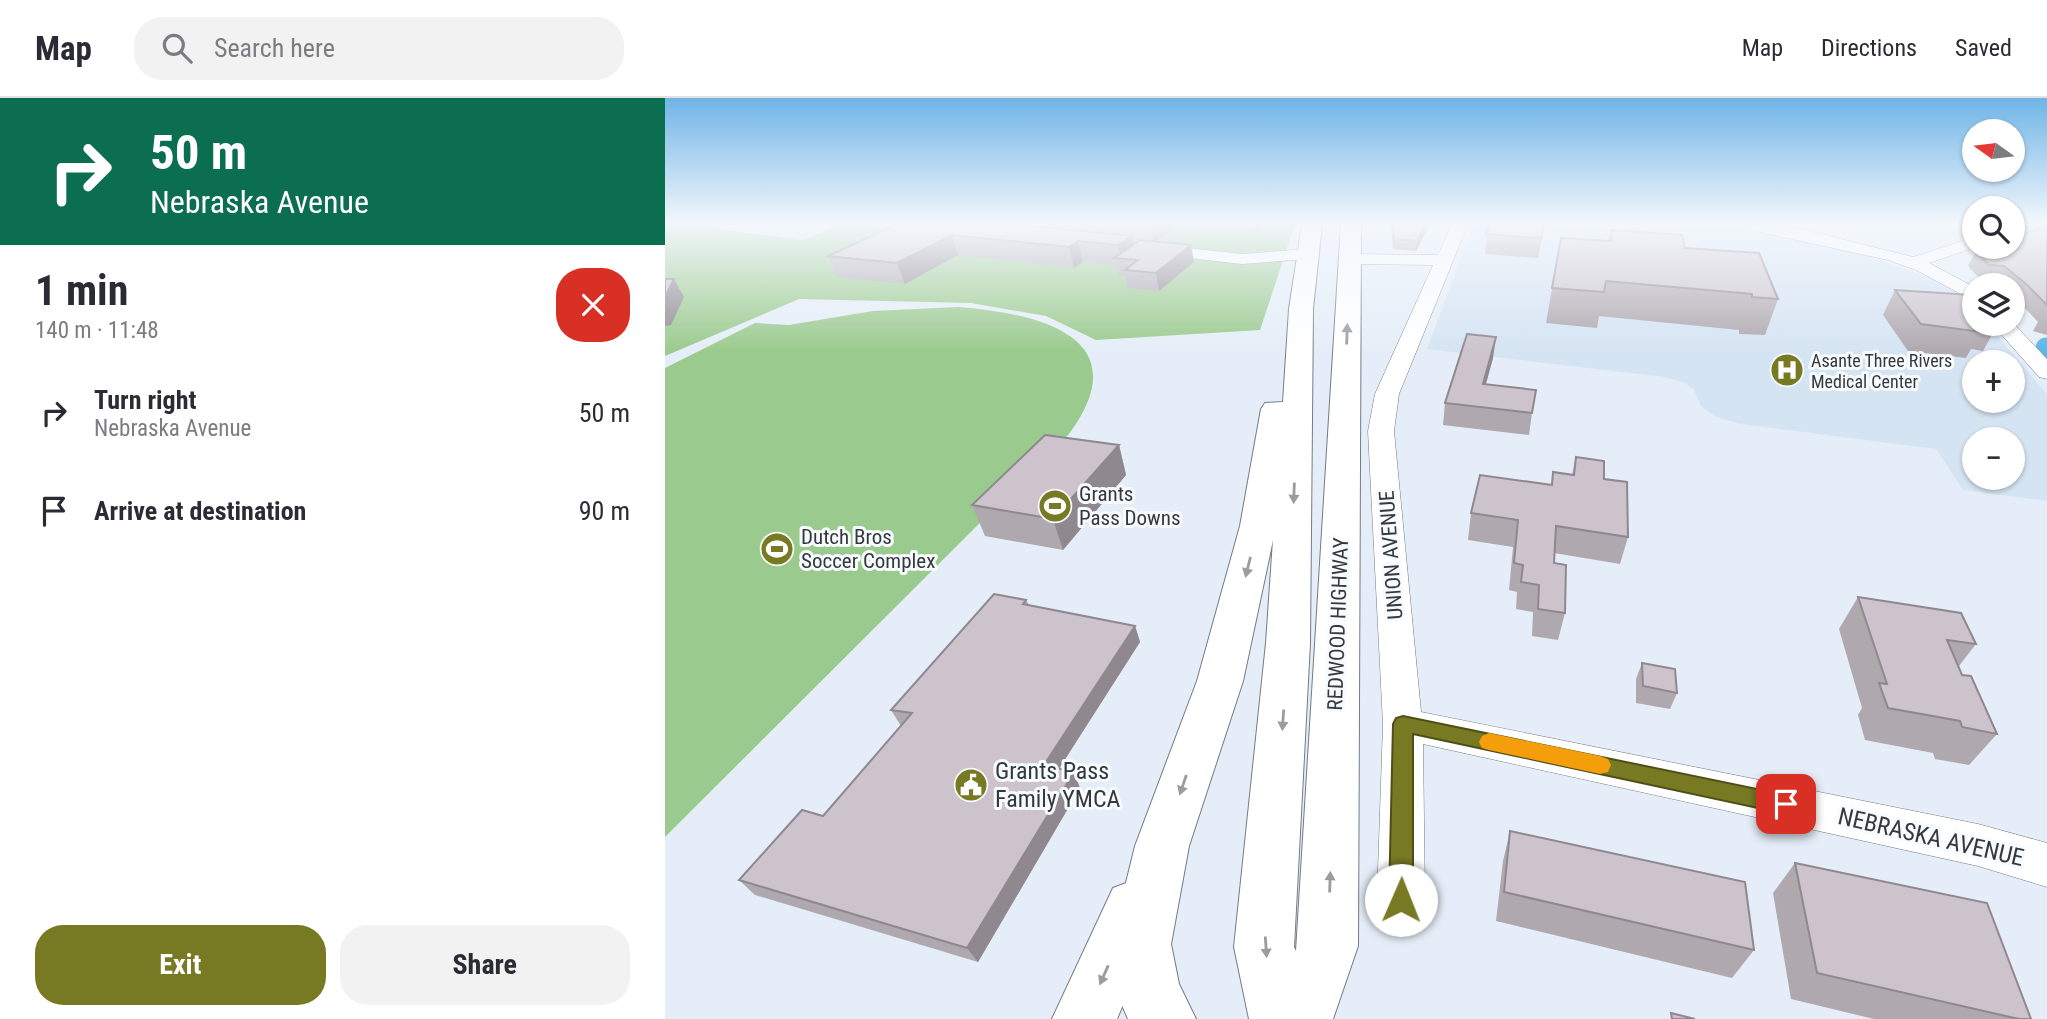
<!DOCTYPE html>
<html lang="en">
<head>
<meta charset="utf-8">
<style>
	body { margin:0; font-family:"Roboto Condensed",sans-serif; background:#f2f2f3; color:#2b2b33; height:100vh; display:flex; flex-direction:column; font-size:26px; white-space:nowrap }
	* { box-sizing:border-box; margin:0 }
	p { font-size:23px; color:#7c7c81 }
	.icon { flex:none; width:38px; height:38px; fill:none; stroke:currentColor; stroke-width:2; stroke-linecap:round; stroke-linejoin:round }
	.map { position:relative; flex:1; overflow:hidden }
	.panel { display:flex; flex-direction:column; background:#fff; width:665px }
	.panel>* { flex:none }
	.banner { background:#0b6e4f; color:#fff; overflow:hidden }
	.needle { width:46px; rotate:284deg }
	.controls { position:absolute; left:1297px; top:21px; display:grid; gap:14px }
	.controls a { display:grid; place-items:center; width:63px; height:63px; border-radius:50%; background:#fff; box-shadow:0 2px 5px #0004; font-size:35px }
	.pin { position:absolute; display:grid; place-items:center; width:60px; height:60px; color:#fff; margin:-30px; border-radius:14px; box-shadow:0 4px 10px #0006 }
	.me { position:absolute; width:77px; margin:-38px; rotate:1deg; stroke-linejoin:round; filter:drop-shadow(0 0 5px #0008) }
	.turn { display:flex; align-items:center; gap:24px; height:147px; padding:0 35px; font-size:32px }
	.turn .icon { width:91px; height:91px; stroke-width:2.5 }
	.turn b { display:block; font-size:49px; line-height:60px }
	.round { display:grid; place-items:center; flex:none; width:74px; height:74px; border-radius:28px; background:#f2f2f3 }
	.headline { display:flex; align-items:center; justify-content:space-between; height:119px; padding:0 35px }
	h1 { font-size:42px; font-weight:700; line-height:52px }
	.cta { display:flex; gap:14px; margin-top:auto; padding:14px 35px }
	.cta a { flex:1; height:80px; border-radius:28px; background:#787a23; color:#fff; font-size:28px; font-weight:700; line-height:80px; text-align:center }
	.cta a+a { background:#f2f2f3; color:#2b2b33 }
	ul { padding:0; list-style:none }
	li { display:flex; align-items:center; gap:21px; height:98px; padding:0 35px }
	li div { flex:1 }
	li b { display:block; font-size:26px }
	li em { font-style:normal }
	header { display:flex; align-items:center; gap:42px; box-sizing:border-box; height:98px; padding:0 35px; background:#fff; border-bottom:2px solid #e1e1e2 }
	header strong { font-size:33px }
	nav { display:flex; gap:38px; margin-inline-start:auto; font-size:24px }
	.search { width:490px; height:63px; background:#f2f2f3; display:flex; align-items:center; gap:18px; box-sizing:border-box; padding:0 24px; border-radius:28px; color:#7c7c81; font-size:26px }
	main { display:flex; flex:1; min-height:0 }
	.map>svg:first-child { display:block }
	.built { fill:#d5e4f3; fill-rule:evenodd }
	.green { fill:#9aca8d }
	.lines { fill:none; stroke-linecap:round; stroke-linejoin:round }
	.canal { stroke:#59b5e6; stroke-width:21 }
	.minor-casing { stroke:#737b84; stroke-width:1 }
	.major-casing { stroke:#737b84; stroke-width:2 }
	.highway-casing { stroke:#737b84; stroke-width:2 }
	.minor { fill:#fff; fill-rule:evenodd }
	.major { fill:#fff; fill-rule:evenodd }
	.highway { fill:#fff; fill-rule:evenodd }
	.wall { fill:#afa8af }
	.shaded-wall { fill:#8f888f }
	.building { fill:#ccc3cc; stroke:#8f888f; stroke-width:2 }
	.oneway { fill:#9a9c9e }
	.route { fill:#787a23; stroke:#4e4f17; stroke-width:2 }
	.slow { fill:#f59e0b }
	.labels { text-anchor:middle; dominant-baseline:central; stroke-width:6; stroke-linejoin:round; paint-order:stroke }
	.far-poi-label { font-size:18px; fill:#35393c; stroke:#f7fbfe; text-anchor:start }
	.poi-label { font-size:21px; fill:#35393c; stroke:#f7fbfe; text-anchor:start }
	.street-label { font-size:21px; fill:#35393c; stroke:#f7fbfe }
	.near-poi-label { font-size:24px; fill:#35393c; stroke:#f7fbfe; text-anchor:start }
	.near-street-label { font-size:24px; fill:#35393c; stroke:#f7fbfe }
</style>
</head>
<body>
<header>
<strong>Map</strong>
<div class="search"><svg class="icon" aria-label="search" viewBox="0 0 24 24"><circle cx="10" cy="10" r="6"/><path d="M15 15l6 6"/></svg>Search here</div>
<nav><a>Map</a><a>Directions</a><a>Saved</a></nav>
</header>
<main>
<section class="panel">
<div class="banner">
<div class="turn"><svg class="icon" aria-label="right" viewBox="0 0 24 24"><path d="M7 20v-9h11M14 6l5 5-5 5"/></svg><div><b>50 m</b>Nebraska Avenue</div></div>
</div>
<div class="headline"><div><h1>1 min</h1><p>140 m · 11:48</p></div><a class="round" style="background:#d93025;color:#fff"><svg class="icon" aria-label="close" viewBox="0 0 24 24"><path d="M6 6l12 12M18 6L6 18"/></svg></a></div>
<ul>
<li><svg class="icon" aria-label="right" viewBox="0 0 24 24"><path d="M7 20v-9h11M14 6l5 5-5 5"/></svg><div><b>Turn right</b><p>Nebraska Avenue</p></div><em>50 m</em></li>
<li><svg class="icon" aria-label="arrive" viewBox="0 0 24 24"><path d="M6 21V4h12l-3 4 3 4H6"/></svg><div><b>Arrive at destination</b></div><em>90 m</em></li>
</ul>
<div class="cta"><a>Exit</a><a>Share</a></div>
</section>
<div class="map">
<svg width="1382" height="921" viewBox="0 0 1382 921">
	<rect width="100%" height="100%" fill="#e5eef8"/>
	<path class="built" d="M809,126h256l108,22 84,29 32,16 20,16v17h13l60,70v107l-84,-11 -27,-41 -196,-25 -26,-8 -13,-10 -7,-16 -9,-7 -21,-6 -237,-28zM1309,264h39v39h-39zM1309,341h39v39h-39z"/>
	<path class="green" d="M12,126l126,16 37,-16h455l-35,106 -164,10 -50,-24 -75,-13 -172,-4 -134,57v-128z
		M293,209c78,6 183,29 111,127l-404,403v-469l90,-45 34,2 84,-14z"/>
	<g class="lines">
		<path class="canal" d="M1381,250l1,1"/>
		<defs>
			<path id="minor" d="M787,126h16l-69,170 -5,37 27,281 557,112 69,19v44l-69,-21 -555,-122 2,156 -7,17 -17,7 -17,-7 -7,-17 6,-176 -15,-293 7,-37 58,-129 -84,-1 -9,-5 9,-5 89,1z
				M1073,126h35l32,6 108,27 61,-20 2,10 -47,16 45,24v14l-58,-31 -28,-10 -142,-31z
				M1348,126h21l-21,10z
				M486,146l91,10 65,-5 9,5 -9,5 -65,5 -97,-11 -2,-4z
				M1348,225l34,36v20l-8,-2 -47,-53z"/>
			<path id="major" d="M469,782l21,8 8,21 -46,110h-65l61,-131z"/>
			<path id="highway" d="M637,126h20l-9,85 -3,334 -16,304 2,4 45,-727h20l-3,722 -25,73h-84l-15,-72 32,-304 7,-103 -30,141 -54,165 -18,98 8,40 17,35h-68l-10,-23 -7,-52 24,-98 62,-165 43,-155 21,-117 4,-6 18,-1 6,-93z"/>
		</defs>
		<use href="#minor" class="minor-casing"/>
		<use href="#major" class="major-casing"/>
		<use href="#highway" class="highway-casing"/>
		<use href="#minor" class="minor"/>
		<use href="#major" class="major"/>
		<use href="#highway" class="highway"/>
	</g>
	<path class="wall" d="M232,126l171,6 -2,-6h114l-24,17 38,21 -35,29 -31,-3 -2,-12 -8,-1 -2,-10 -33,-3 -9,6 -116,-13 -53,29 -68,-7 -9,-21z
		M522,126h78l-10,10 -67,-6z
		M726,126h39l-14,27 -23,-2z
		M820,126h60l-7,34 -53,-4 2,-18h-3z
		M1382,127v110l-14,-4 5,-9 -25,-27v-10h-13l-5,-4 -14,-1 -13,-14 8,-15z
		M946,132l74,18 93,51 -13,36 -26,-1v-4l-140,-14 -2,12 -51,-5 15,-85 47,3z
		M1230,192l79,7v27h24l-15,27 -12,-2 -5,9 -58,-7 -25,-36z
		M828,260l-7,26 46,29 -3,22 -86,-10 2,-22z
		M454,347l7,30 -63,75 -78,-14 -13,-31z
		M911,359l28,22 24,58 -8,27 -66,-11v10l11,50 -7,27 -26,-4 1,-24 -17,-3 1,-17 -8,-2 4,-43 -45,-7 3,-27 80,-28 2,-13 19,3z
		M1193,499l118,47 -17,22 3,9 35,59 -28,31 -34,-6 -2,-6 -68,-13 -7,-25 4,-7 -23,-79z
		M361,502l3,5 106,21 5,16 -81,127 21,19 -102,174 -223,-67 -16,-15 84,-64 78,-90 -10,-16z
		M977,565l35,30 -7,16 -34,-6v-24z
		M845,733l244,119 -22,28 -236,-57 7,-60z
		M1130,765l236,156h-157l-83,-20 -18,-106z"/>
	<path class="shaded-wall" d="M488,126h27l-26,18 -3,-16z
		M590,126h10l-10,10z
		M760,126h5l-14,27 1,-10z
		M287,137l6,20 -53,29 -8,-21z
		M467,138l4,20 -15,3 -3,-14z
		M413,143l5,21 -9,6 -5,-21z
		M526,147l3,17 -35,29 -3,-18z
		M9,181l10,18 -13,28 -6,1v-29z
		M831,239l-3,21 -13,47 3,-21z
		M454,347l7,30 -63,75 -10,-31z
		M470,528l5,16 -89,139 -7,-16z
		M409,674l6,16 -102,174 -11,-14z"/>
	<path class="building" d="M232,126h114l121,12 -14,9 -40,-4 -9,6 -117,-12 -55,28 -69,-7z
		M727,126h33l-8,17 -23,-2z
		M825,126h54l-3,14 -54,-4z
		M1382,127v80l-22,-22 -21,-17 -15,-1 -13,-14 12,-4h25v-9z
		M946,132l71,5 3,13 74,5 19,46 -26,-2v-3l-146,-13 -2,11 -52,-4 9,-50 50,3z
		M475,142l51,5 -35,28 -31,-3 13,-10 -24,-2z
		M0,181h9l-9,18z
		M1230,192l77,5 2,2v25h-1l8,10 -60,-8z
		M802,236l29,3 -13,47 53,6 -4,23 -87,-10z
		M380,337l74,10 -66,74 -81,-14z
		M911,359l28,4v18l23,3 1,55 -72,-11 -2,37 12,2 -1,48 -27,-4 1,-24 -18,-3 2,-17 -9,-2 4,-43 -47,-7 9,-38 72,10 1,-13 21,3z
		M329,496l32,6 -3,4 112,22 -91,139 30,7 -107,176 -228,-68 63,-70 21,6 89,-103 -21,-3z
		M1193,499l103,16 15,31 -29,-4 15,35 9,1 26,58 -35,-7 -2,-6 -72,-13 -9,-25 8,1z
		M977,565l33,6 2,24 -34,-7z
		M845,733l235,51 9,68 -250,-58z
		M1130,765l192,40 44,116h-12l-202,-46z
		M1006,915l24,6h-23z"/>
	<defs><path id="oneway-solid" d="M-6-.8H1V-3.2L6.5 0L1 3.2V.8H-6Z" transform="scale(1.75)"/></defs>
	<g class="oneway">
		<use href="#oneway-solid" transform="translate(682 236) rotate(-88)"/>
		<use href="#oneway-solid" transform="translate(629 395) rotate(92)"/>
		<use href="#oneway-solid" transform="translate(583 469) rotate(104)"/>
		<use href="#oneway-solid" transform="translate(618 622) rotate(94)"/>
		<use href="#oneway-solid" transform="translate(518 687) rotate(109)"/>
		<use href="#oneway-solid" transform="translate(665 784) rotate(-88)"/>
		<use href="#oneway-solid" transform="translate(601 849) rotate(86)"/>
		<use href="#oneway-solid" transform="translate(439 877) rotate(114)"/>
	</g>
	<linearGradient id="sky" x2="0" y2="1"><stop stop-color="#6fb4e7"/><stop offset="0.49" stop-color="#f3f7fc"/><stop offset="1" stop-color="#f3f7fc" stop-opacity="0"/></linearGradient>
	<rect width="1382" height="255" fill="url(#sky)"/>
	<path class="route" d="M738,618l383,79 8,3 3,6 -3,7 -8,3 -373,-80v166l-3,9 -9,3 -8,-3 -4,-9 4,-176 3,-6z"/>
	<path class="slow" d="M824,635l111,23 8,3 3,6 -3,7 -8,2 -111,-24 -7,-2 -3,-6 3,-6z"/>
	<defs>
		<symbol id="hospital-disc" viewBox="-11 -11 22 22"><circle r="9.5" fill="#787a23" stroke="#f7fbfe"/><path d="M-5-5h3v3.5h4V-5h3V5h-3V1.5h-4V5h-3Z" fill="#fff"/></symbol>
		<symbol id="stadium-disc" viewBox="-11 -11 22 22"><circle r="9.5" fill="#787a23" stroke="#f7fbfe"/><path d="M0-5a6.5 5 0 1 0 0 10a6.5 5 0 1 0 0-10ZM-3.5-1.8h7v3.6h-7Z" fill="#fff"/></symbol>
		<symbol id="civic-disc" viewBox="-11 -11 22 22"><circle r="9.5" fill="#787a23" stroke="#f7fbfe"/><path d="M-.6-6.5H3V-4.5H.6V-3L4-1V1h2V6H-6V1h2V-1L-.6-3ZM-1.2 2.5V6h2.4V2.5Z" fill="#fff"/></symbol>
	</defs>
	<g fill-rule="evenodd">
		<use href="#hospital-disc" x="1103" y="253" width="38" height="38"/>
		<use href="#stadium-disc" x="371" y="389" width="38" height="38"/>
		<use href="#stadium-disc" x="93" y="432" width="38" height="38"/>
		<use href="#civic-disc" x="287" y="668" width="38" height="38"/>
	</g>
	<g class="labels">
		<g class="far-poi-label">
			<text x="1146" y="262">Asante Three Rivers<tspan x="1146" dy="21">Medical Center</tspan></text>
		</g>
		<g class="poi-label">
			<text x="414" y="396">Grants<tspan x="414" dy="24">Pass Downs</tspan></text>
			<text x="136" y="439">Dutch Bros<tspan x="136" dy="24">Soccer Complex</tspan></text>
		</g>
		<g class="street-label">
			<text transform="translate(726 457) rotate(-94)">UNION AVENUE</text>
			<text transform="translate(673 526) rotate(-88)">REDWOOD HIGHWAY</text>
		</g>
		<g class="near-poi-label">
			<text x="330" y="673">Grants Pass<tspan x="330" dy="28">Family YMCA</tspan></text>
		</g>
		<g class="near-street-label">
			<text transform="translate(1266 739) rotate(13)">NEBRASKA AVENUE</text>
		</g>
	</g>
</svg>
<div class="controls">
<a><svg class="needle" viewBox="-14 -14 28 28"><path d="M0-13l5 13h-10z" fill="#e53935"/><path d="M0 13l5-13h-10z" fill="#7c7c81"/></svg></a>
<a><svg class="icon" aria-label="search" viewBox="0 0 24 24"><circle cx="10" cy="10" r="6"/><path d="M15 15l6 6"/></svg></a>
<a><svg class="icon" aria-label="layers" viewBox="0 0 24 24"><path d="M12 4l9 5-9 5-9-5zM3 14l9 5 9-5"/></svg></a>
<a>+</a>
<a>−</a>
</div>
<div class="pin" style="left:1121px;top:706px;background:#d93025"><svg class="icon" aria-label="arrive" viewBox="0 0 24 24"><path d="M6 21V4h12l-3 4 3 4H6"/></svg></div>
<svg class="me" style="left:736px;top:802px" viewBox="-20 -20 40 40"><circle r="19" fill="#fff"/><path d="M0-13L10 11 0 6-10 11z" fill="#787a23"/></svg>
</div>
</main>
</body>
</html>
